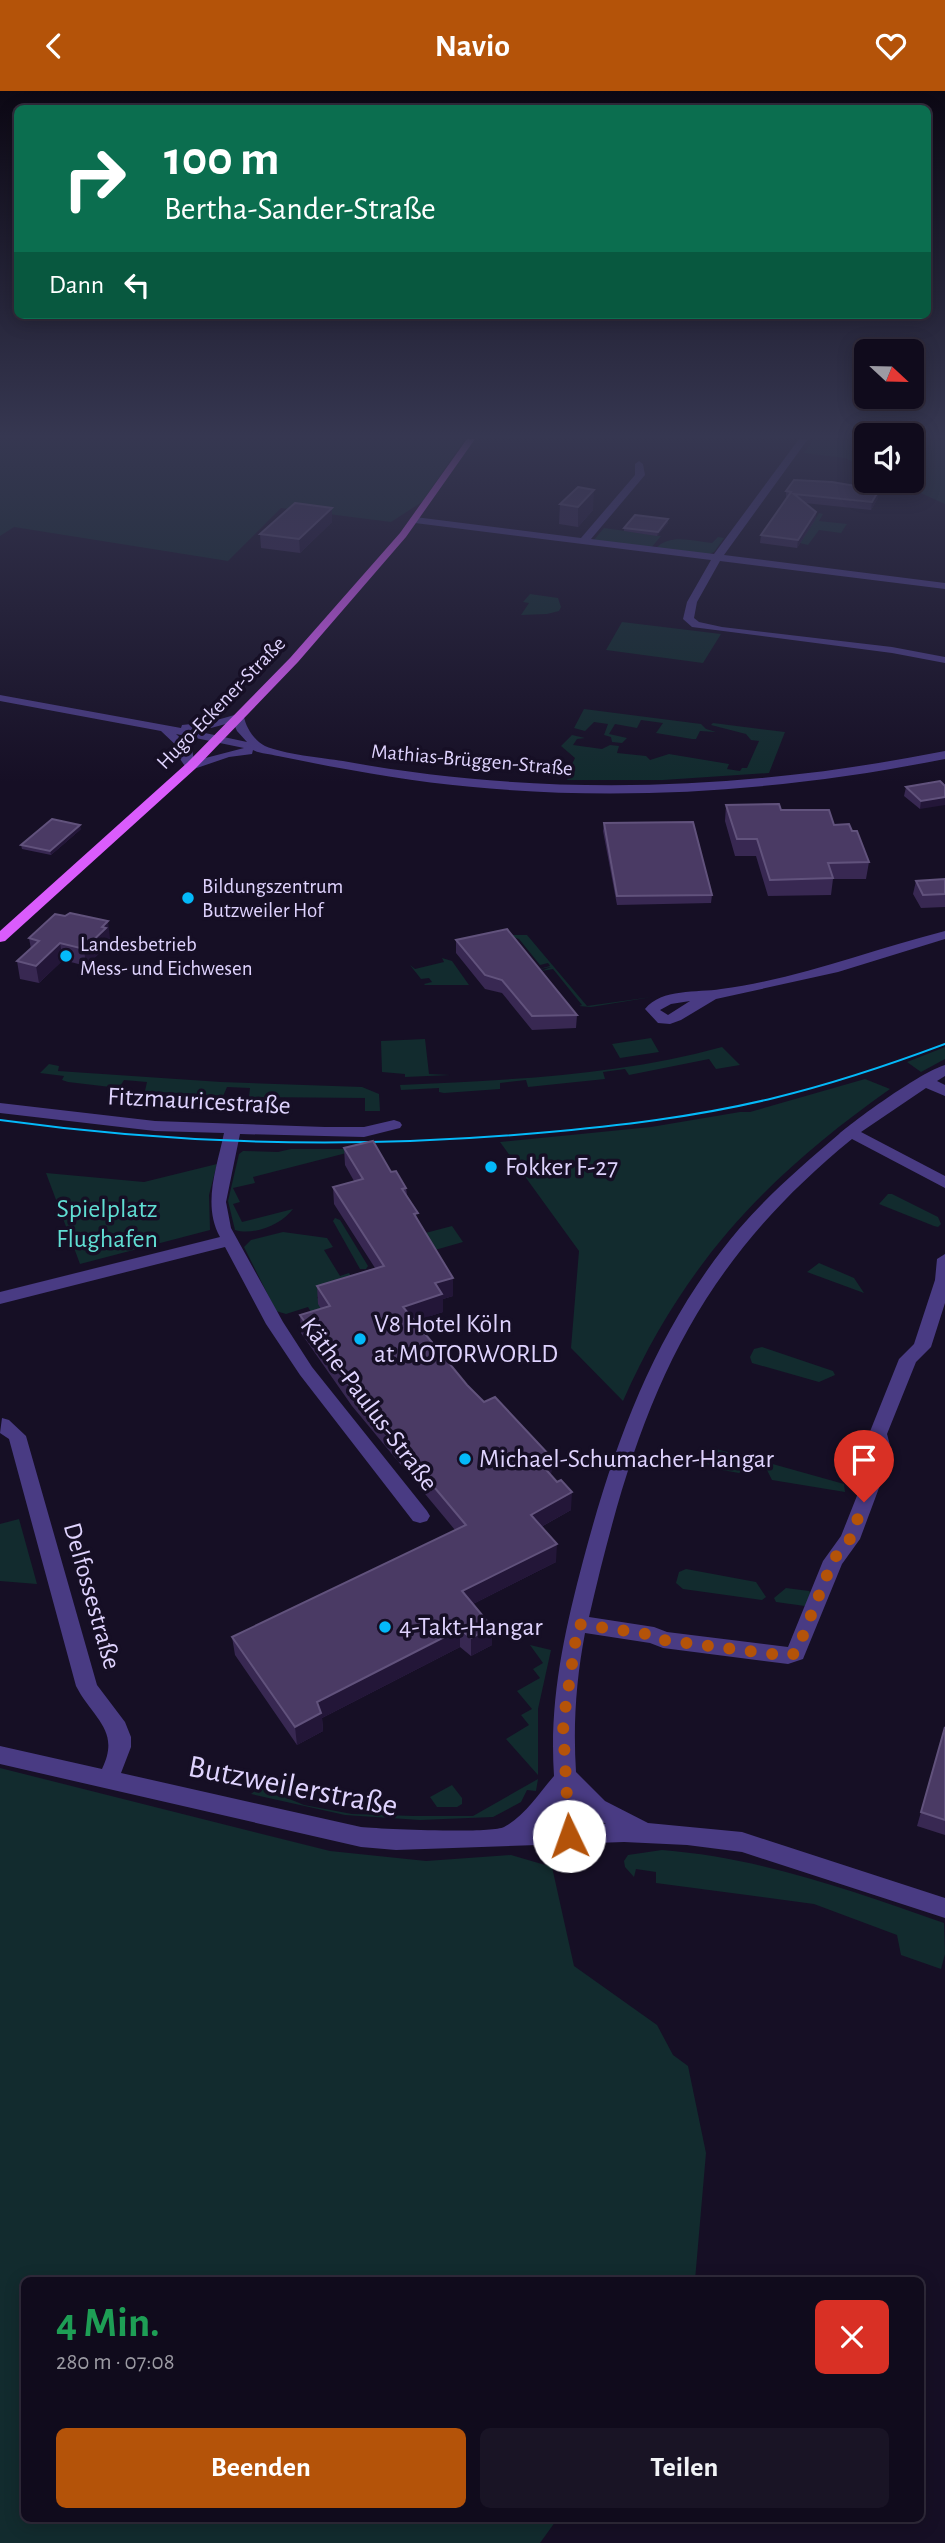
<!DOCTYPE html>
<html lang="de">
<head>
<meta charset="utf-8">
<style>
	body { margin:0; font-family:"Alegreya Sans",sans-serif; background:#191425; color:#f1f3f6; height:100vh; display:flex; flex-direction:column; font-size:26px; white-space:nowrap }
	* { box-sizing:border-box; margin:0 }
	p { font-size:23px; color:#9c9ba3 }
	.icon { flex:none; width:38px; height:38px; fill:none; stroke:currentColor; stroke-width:2; stroke-linecap:round; stroke-linejoin:round }
	.map { position:relative; flex:1; overflow:hidden }
	.panel { position:absolute; left:21px; top:2186px; width:903px; height:245px; display:flex; flex-direction:column; background:#100b1c; border-radius:10px; box-shadow:0 4px 18px #0003,0 0 0 2px #302b3b }
	.panel>* { flex:none }
	.banner { position:absolute; left:14px; top:14px; width:917px; height:214px; border-radius:10px; box-shadow:0 4px 18px #0003,0 0 0 2px #302b3b; background:#0b6e4f; color:#fff; overflow:hidden }
	.needle { width:46px; rotate:112deg }
	.tools { position:absolute; left:854px; top:248px; display:grid; gap:14px }
	.tools a { display:grid; place-items:center; width:70px; height:70px; border-radius:10px; background:#100b1c; box-shadow:0 4px 18px #0003,0 0 0 2px #302b3b; font-size:35px }
	.pin { position:absolute; display:grid; place-items:center; width:60px; height:60px; color:#fff; margin:-72px -30px; border-radius:50% 50% 50% 0; rotate:-45deg; box-shadow:0 0 7px #0007 }
	.pin .icon { rotate:45deg }
	.me { position:absolute; width:77px; margin:-38px; rotate:357deg; stroke-linejoin:round; filter:drop-shadow(0 0 5px #0008) }
	.turn { display:flex; align-items:center; gap:24px; height:147px; padding:0 35px; font-size:32px }
	.turn .icon { width:91px; height:91px; stroke-width:2.5 }
	.turn b { display:block; font-size:49px; line-height:60px }
	.then { display:flex; align-items:center; height:66px; padding:0 35px; background:#0003; gap:14px; font-size:26px }
	.round { display:grid; place-items:center; flex:none; width:74px; height:74px; border-radius:10px; background:#191425 }
	.head { display:flex; align-items:center; justify-content:space-between; height:119px; padding:0 35px }
	h1 { font-size:42px; font-weight:700; line-height:52px; color:#1e9e55 }
	.primary-button { display:flex; gap:14px; margin-top:auto; padding:14px 35px }
	.primary-button a { flex:1; height:80px; border-radius:10px; background:#b45309; color:#fff; font-size:28px; font-weight:700; line-height:80px; text-align:center }
	.primary-button a+a { background:#191425; color:#f1f3f6 }
	header { display:flex; justify-content:space-between; align-items:center; height:91px; padding:0 35px; background:#b45309; color:#fff; font-size:32px; font-weight:700 }
	.map>svg:first-child { display:block }
	.green { fill:#122b2e }
	.lines { fill:none; stroke-linecap:round; stroke-linejoin:round }
	.minor { fill:#493b83; fill-rule:evenodd }
	.major { fill:#da5cfc; fill-rule:evenodd }
	.tram { stroke:#04b9f9; stroke-width:2 }
	.wall { fill:#382852 }
	.shaded-wall { fill:#231638 }
	.building { fill:#4a3a64; stroke:#61527c; stroke-width:2 }
	.route { stroke:#b45309; stroke-width:12; stroke-dasharray:0 21.6 }
	.poi-dot { fill:#04b9f9; stroke:#160f25; stroke-width:2.5 }
	.labels { text-anchor:middle; dominant-baseline:central; stroke-width:7; stroke-linejoin:round; paint-order:stroke }
	.far-street-label { font-size:21px; fill:#dfd3fe; stroke:#160f25 }
	.far-poi-label { font-size:21px; fill:#dfd3fe; stroke:#160f25; text-anchor:start }
	.street-label { font-size:26px; fill:#dfd3fe; stroke:#160f25 }
	.poi-label { font-size:26px; fill:#dfd3fe; stroke:#160f25; text-anchor:start }
	.park-label { font-size:26px; fill:#60ded3; stroke:#160f25 }
	.near-street-label { font-size:32px; fill:#dfd3fe; stroke:#160f25 }
</style>
</head>
<body>
<header><svg class="icon" aria-label="back" viewBox="0 0 24 24"><path d="M15 5l-7 7 7 7"/></svg>Navio<svg class="icon" aria-label="heart" viewBox="0 0 24 24"><path d="M12 20l-8-8c-3-5 5-10 8-4 3-6 11-1 8 4z"/></svg></header>
<div class="map">
<svg width="945" height="2452" viewBox="0 0 945 2452">
	<rect width="100%" height="100%" fill="#160f25"/>
	<path class="green" d="M0,348h465l-43,63 -31,20 -110,-14 -53,53 -214,-34 -14,9z
		M814,348h52v29l-21,-10 -41,-5z
		M912,348h33v65l-51,-23h18z
		M819,422l4,1 -4,7 28,3 -6,9 -22,-3 -11,15 -8,-2z
		M604,437l57,8 -10,12 -58,-7z
		M718,446l6,1 -10,14 -7,3 -52,-6c15,-16 37,-8 57,-6z
		M530,503l28,4 3,9 -2,4 -12,3 -26,1 8,-12 -6,-1z
		M622,531l99,12 -18,29 -97,-13z
		M584,618l117,15 5,5 10,3 -16,-1 -4,8h-4l-36,-6 7,-10 -22,-3 -4,8 -22,-4 -6,10 18,4 -5,5 -10,-1 -1,-5 -7,-2 4,-11 -14,-2 -9,9 -11,-3z
		M713,632l72,9 -16,41 -106,7h-96l4,-7 -3,-1 7,-14 -14,-12 11,-11 13,3 -8,1 -4,6 29,4 8,-4 9,1 -2,7 29,3 4,4 19,-6 60,10 -2,5 13,2 2,-3h5l12,-27 -8,-1 -5,-6 -35,-9z
		M507,844h20l60,71 65,-9 -61,10 -12,-1 3,-1 -29,-36 -12,2 10,-4 -12,2 11,-3 -2,-3 -8,2 -21,-26z
		M442,867l10,3 17,24h-44l-1,-1 8,-2 -3,-4 -8,1 -11,-14 5,4 29,-7z
		M651,947l8,14 -39,6 -8,-14z
		M425,948l4,35 21,1 -45,2v-3l-23,-2 -1,-31z
		M722,956l18,18 -24,4 -7,-10 -80,16 -4,-6 -22,3 2,7 -77,8 -2,-7 -26,3v6l-56,4 -5,-1v-4l-38,2 -1,-5c107,-5 218,-9 322,-38z
		M945,956v12l-24,13 -14,-10z
		M49,973l10,2 -1,5 163,11 141,5 17,7 1,17h-15v-13l-116,-1 1,-9 -23,-1 -4,9 -78,-5 2,-9 -23,-2 -5,8 -51,-6 -6,-2 2,-4 -24,-3z
		M865,988l25,10c-122,86 -206,174 -267,312l-52,-53 8,-97 -79,-109 151,-15 89,-15h10z
		M291,1058h71l-109,28 2,6 -22,5 7,14 -7,2 9,18 51,-13c-11,15 -39,27 -58,21l-7,-29 11,-47 4,-3 35,1z
		M217,1073l-8,31 1,35 -130,34 -34,-91 98,9z
		M888,1103h4l46,23 3,7 -3,3 -4,-1 -55,-22z
		M335,1127l5,2 28,46 -2,3h-6l-27,-48z
		M452,1135l11,16 -35,10 -10,-17z
		M283,1141l44,6 6,9 -9,3 16,26 9,-3 3,5 11,5 -46,14 14,27 -11,3 -12,-20 -22,7 -10,-3 -32,-64 7,-7z
		M819,1172l35,15 10,15 -57,-21z
		M762,1256l71,24 2,4 -16,7 -67,-19 -2,-6 4,-8z
		M716,1358l37,10 3,3 -17,11 -28,-5 -5,-6 3,-10z
		M769,1372l75,21 1,8 -73,-12 -7,-14z
		M19,1428l18,65 -37,-3v-57z
		M686,1478l70,13 10,15 -4,3 -79,-11 -7,-6 3,-11z
		M786,1497l23,3 2,3 -6,12 -29,-4 -2,-4z
		M530,1554l21,5 -13,59v66l-32,-36 23,-14 -8,-10 11,-6 -15,-18 23,-13 -7,-9 10,-6z
		M0,1677l330,83 96,10 85,-6 41,12 22,99 83,59 16,30 15,11 18,87 -11,127h-671v238h534l-18,25h-540z
		M273,1685l14,22 17,7 48,9 62,2h59l65,-37 -2,12 -9,-1 -6,12 -28,15 -73,3 -75,-5 -94,-21z
		M452,1694l10,13v6l-5,3h-20l-7,-10z
		M662,1759c100,8 188,40 282,73l1,31 -4,15 -40,-14 -4,-20 -83,-31 -158,-21v-11l-20,-3 -2,8 -9,-10 -1,-6 4,-6z"/>
	<g class="lines">
		<path class="minor" d="M799,348h9l-84,116 221,28v6l-225,-28 -23,41 -3,16 5,4 23,5 170,20 53,10v6l-53,-10 -200,-26 -9,-8 4,-17 24,-42 -296,-37 -5,-3 5,-3 166,21 54,-63v-11l4,-3 4,3 2,11 -54,64 123,15z
			M0,604l181,33 1,-3 28,-3 28,-8 6,3c2,11 11,24 21,29 18,8 58,12 78,15 201,37 402,30 602,-10v8c-196,39 -396,48 -594,11 -24,-4 -48,-9 -73,-14 -8,-2 -17,-2 -25,-6l-1,4 -23,3 -38,13 -4,-1 -7,-10v-10l-19,-18 -161,-30zM233,631l4,9 10,11 -56,-12 20,-2zM176,643l68,14 -50,13 -2,-13z
			M945,840v8l-107,33 -122,27 -35,21 -11,4 -12,-1 -13,-14c17,-21 52,-16 76,-20 77,-10 149,-39 224,-58zM690,910l-22,14 -8,-5 11,-6z
			M945,974v11l-8,5 8,4v11l-19,-8 -65,44 84,44v12l-93,-49c-167,136 -216,275 -263,478l65,10 13,5 121,15 35,-86 18,-25 33,-83 -5,-19 30,-75 15,-15 21,-64 2,-21 8,-5v49l-14,44 -15,15 -29,72 5,19 -32,86 -18,25 -39,95 -15,5 -125,-16 -13,-5 -65,-10c-9,47 -12,92 -9,139l29,29 43,22 94,9 203,66v20l-203,-66 -55,-7 -63,-3 -228,8 -35,-3 -361,-83v-18l102,23c19,-39 -9,-50 -26,-83l-67,-247 -9,-6 2,-15 7,2 17,16 71,249 28,37 6,15v10l-10,26 240,54c21,2 129,7 143,0 20,-10 36,-35 50,-51 -5,-75 10,-143 29,-215 32,-121 74,-235 156,-332 30,-35 65,-65 100,-95 20,-17 82,-62 106,-69zM578,1713l11,11 17,9 -26,1zM556,1715l1,20 -22,1z
			M0,1012l155,18 170,6h39l30,-7 6,2 2,3 -2,3 -36,9 -124,-3 -14,68 5,26 52,94 29,45 115,144 3,5 -3,5 -7,2 -7,-2 -113,-146 -34,-51 -41,-77 -225,57v-12l220,-55c-18,-32 -3,-70 4,-104l-69,-2 -155,-18z"/>
		<path class="major" d="M467,348h8l-69,98 -108,125 -103,107 -190,172 -5,1v-11l187,-168 103,-105 110,-125z"/>
		<path class="tram" d="M0,1029c179,25 358,29 538,13 79,-7 158,-16 236,-35 58,-14 115,-33 171,-54"/>
	</g>
	<path class="wall" d="M578,396l15,23 -15,17 -19,-3 1,-20z
		M786,400l92,7 -7,12 -66,-7 11,9 -1,8 -18,28 -37,-5 1,-8 25,-36z
		M668,428v4l-11,13 -33,-5v-3z
		M332,431l-32,31 -39,-5 -1,-14z
		M940,690l-20,28 -16,-13 2,-9z
		M726,714l55,5 53,15 18,6 17,31 -3,17h-33l-2,16 -63,1 -12,-40h-21l-10,-35z
		M604,732l108,72 -1,8 -94,2 -14,-74z
		M81,738l-30,26 -29,-6 -1,-4z
		M945,788v28l-24,1 -8,-14 3,-13z
		M29,847h81l-3,3 1,4 -22,21 -23,-6 -24,23 -19,-4 -3,-18 14,-12z
		M456,849l121,75 -1,13 -44,2 -30,-37 -17,-4 -29,-36z
		M344,1057l47,24 15,16 1,7 46,101 -10,3v13l-29,9 53,64 17,17 68,56 -1,17 20,35 -30,17 15,35 -83,42 19,23v18l-21,11 -11,-9 -138,71 1,13 -26,14 -62,-90 -3,-18 223,-107 -103,-124 -51,-73 -1,-18 21,-6 -3,-5 -1,-18 58,-18 -41,-64 -1,-17 21,-6 -9,-16z
		M945,1636v108l-28,-9z"/>
	<path class="shaded-wall" d="M594,399l-1,20 -15,17v-20z
		M879,399l-1,8 -7,12 1,-8z
		M332,417v14l-32,31 -1,-14z
		M816,421l-1,8 -18,28 1,-8z
		M668,428v4l-11,13 1,-4z
		M945,706v8l-25,4 1,-8z
		M80,734l1,4 -30,26 -1,-4z
		M108,830l2,17 -3,3 1,4 -22,21 -2,-17z
		M60,852l3,17 -24,23 -3,-17z
		M453,1187v18l-10,3v13l-40,13v-18l32,-24z
		M552,1367l-1,18 -10,-12z
		M572,1401l-1,18 -41,23 1,-18z
		M557,1453l-1,18 -93,47 -1,-18z
		M492,1536v18l-21,11v-18z
		M460,1538v18l-138,71 1,13 -26,14 -2,-18 22,-25z"/>
	<path class="building" d="M794,389l38,2 47,8 -7,12 -78,-8 22,18 -18,28 -37,-5 30,-43 -5,-1z
		M578,396l16,3 -16,17 -18,-3z
		M295,412l37,5 -33,31 -39,-5z
		M635,424l33,4 -10,13 -34,-4z
		M940,690l5,5v11l-24,4 -15,-14z
		M779,713l2,6h48l5,15 15,-1 3,7h5l12,31 -41,1 5,15 -63,2 -13,-41h-20l-11,-34z
		M52,728l28,6 -30,26 -29,-6z
		M693,731l19,73 -95,1 -13,-73z
		M945,788v15l-22,1 -7,-14z
		M70,822l38,8 -6,6 4,1 -22,21 -24,-6 -24,23 -19,-5 22,-20 -10,-3 26,-24 10,2z
		M507,838l70,86 -45,1 -30,-36 -17,-5 -29,-35z
		M373,1050l18,31 5,-1 10,17 -4,1 16,24 -4,1 39,64 -18,5 7,11 -39,13 64,78 17,17 11,-5 57,61 -11,6 16,18 4,-2 11,12 -41,23 26,29 -95,47 30,36 -21,11 -11,-9 -143,73 4,11 -26,14 -63,-90 234,-112 -115,-137 -51,-73 30,-9 -13,-20 67,-20 -51,-79 30,-8 -19,-31z
		M945,1636v93l-24,-8z"/>
	<linearGradient id="sky" x2="0" y2="1"><stop stop-color="#0c0814"/><stop offset="0.5" stop-color="#363751"/><stop offset="1" stop-color="#363751" stop-opacity="0"/></linearGradient>
	<rect width="945" height="691" fill="url(#sky)"/>
	<g class="lines">
		<path class="route" d="M569,1745l-6,-112 15,-100 76,11 9,5 125,16 8,-3 37,-93 17,-21 14,-37"/>
	</g>
	<g class="poi-dot">
		<circle cx="188" cy="807" r="7"/>
		<circle cx="66" cy="865" r="7"/>
		<circle cx="491" cy="1076" r="7"/>
		<circle cx="360" cy="1248" r="7"/>
		<circle cx="465" cy="1368" r="7"/>
		<circle cx="385" cy="1536" r="7"/>
	</g>
	<g class="labels">
		<g class="far-street-label">
			<text transform="translate(221 612) rotate(-46)">Hugo-Eckener-Straße</text>
			<text transform="translate(472 669) rotate(5)">Mathias-Brüggen-Straße</text>
		</g>
		<g class="far-poi-label">
			<text x="202" y="795">Bildungszentrum<tspan x="202" dy="24">Butzweiler Hof</tspan></text>
			<text x="80" y="853">Landesbetrieb<tspan x="80" dy="24">Mess- und Eichwesen</tspan></text>
		</g>
		<g class="street-label">
			<text transform="translate(199 1010) rotate(3)">Fitzmauricestraße</text>
			<text transform="translate(369 1313) rotate(53)">Käthe-Paulus-Straße</text>
			<text transform="translate(92 1505) rotate(74)">Delfossestraße</text>
		</g>
		<g class="poi-label">
			<text x="505" y="1076">Fokker F-27</text>
			<text x="374" y="1233">V8 Hotel Köln<tspan x="374" dy="30">at MOTORWORLD</tspan></text>
			<text x="479" y="1368">Michael-Schumacher-Hangar</text>
			<text x="399" y="1536">4-Takt-Hangar</text>
		</g>
		<g class="park-label">
			<text x="107" y="1118">Spielplatz<tspan x="107" dy="30">Flughafen</tspan></text>
		</g>
		<g class="near-street-label">
			<text transform="translate(293 1695) rotate(11)">Butzweilerstraße</text>
		</g>
	</g>
</svg>
<div class="tools">
<a><svg class="needle" viewBox="-14 -14 28 28"><path d="M0-13l5 13h-10z" fill="#e53935"/><path d="M0 13l5-13h-10z" fill="#9c9ba3"/></svg></a>
<a><svg class="icon" aria-label="sound" viewBox="0 0 24 24"><path d="M4 9h4l5-4v14l-5-4H4zM17 9q2 3 0 6"/></svg></a>
</div>
<div class="pin" style="left:864px;top:1411px;background:#d93025"><svg class="icon" aria-label="arrive" viewBox="0 0 24 24"><path d="M6 21V4h12l-3 4 3 4H6"/></svg></div>
<svg class="me" style="left:569px;top:1745px" viewBox="-20 -20 40 40"><circle r="19" fill="#fff"/><path d="M0-13L10 11 0 6-10 11z" fill="#b45309"/></svg>
<div class="banner">
<div class="turn"><svg class="icon" aria-label="right" viewBox="0 0 24 24"><path d="M7 20v-9h11M14 6l5 5-5 5"/></svg><div><b>100 m</b>Bertha-Sander-Straße</div></div>
<div class="then">Dann<svg class="icon" aria-label="left" viewBox="0 0 24 24"><path d="M17 20v-9H6M10 6l-5 5 5 5"/></svg></div>
</div>
<section class="panel">
<div class="head"><div><h1>4 Min.</h1><p>280 m · 07:08</p></div><a class="round" style="background:#d93025;color:#fff"><svg class="icon" aria-label="close" viewBox="0 0 24 24"><path d="M6 6l12 12M18 6L6 18"/></svg></a></div>
<div class="primary-button"><a>Beenden</a><a>Teilen</a></div>
</section>
</div>
</body>
</html>
